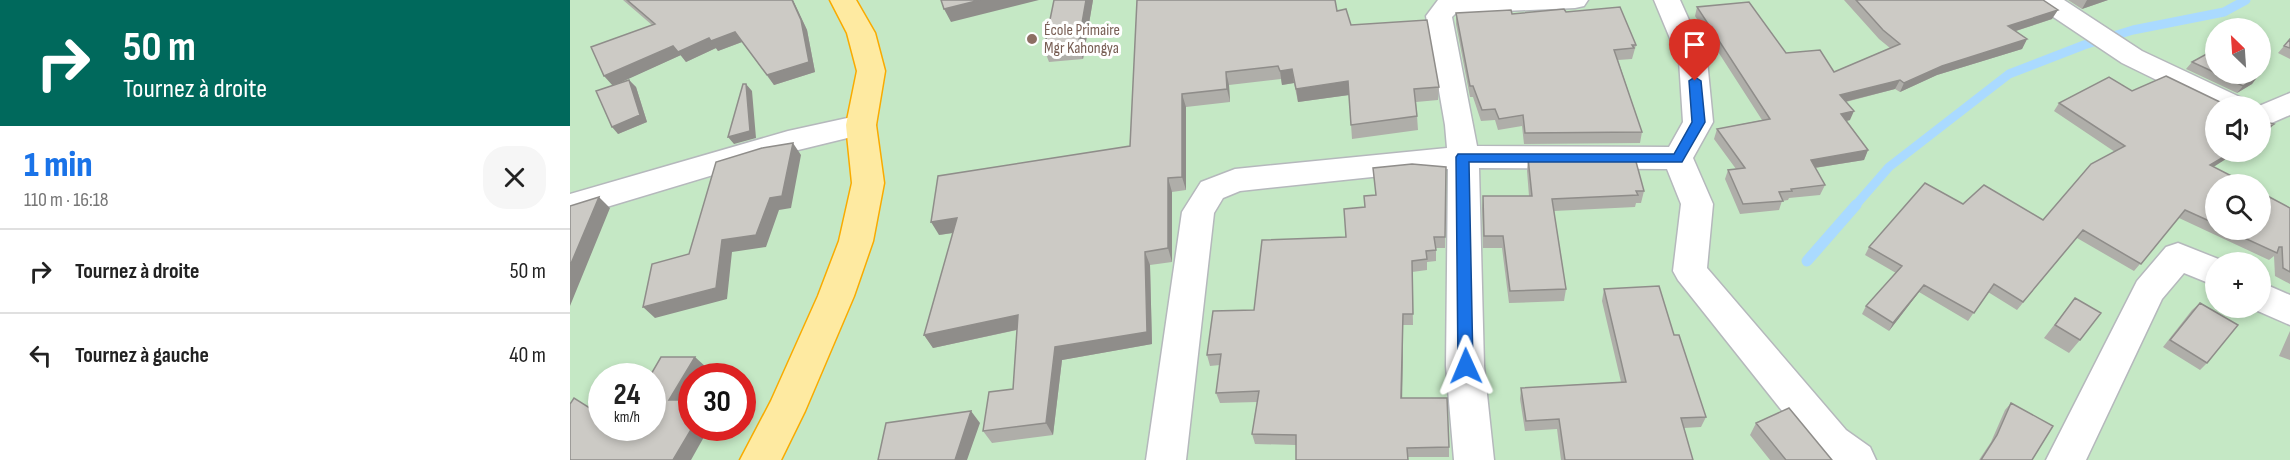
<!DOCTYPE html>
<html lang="fr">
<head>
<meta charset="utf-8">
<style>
	body { margin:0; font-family:"Sofia Sans Condensed",sans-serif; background:#f6f6f6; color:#222; height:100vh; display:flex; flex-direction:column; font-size:22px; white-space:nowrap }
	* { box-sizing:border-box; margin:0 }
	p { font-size:20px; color:#767676 }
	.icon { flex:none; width:33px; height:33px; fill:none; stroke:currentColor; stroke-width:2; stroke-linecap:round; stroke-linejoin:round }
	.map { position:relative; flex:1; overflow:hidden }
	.drawer { display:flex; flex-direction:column; background:#fff; width:570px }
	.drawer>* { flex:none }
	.banner { background:#00695c; color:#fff; overflow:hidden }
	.needle { width:39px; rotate:335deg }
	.buttons { position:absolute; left:1635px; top:18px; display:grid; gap:12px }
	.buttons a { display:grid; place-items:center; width:66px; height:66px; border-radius:50%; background:#fff; box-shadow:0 3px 9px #0003; font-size:30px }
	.speed { position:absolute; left:18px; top:363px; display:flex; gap:12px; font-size:30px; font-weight:700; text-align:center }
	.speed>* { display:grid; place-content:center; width:78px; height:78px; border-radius:50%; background:#fff; box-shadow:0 3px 9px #0003; line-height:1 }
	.speed small { font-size:15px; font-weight:400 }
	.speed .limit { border:9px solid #d22; background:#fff; color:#111 }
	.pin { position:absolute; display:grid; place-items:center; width:51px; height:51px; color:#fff; margin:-62px -26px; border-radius:50% 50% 50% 0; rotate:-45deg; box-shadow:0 0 6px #0007 }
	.pin .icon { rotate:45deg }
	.me { position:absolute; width:66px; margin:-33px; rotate:359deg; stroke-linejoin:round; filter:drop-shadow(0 0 4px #0008) }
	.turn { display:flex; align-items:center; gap:21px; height:126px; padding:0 24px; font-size:27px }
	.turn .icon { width:78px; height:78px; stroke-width:2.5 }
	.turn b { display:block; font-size:42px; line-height:51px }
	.round { display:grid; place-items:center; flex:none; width:63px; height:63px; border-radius:24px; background:#f6f6f6 }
	.summary { display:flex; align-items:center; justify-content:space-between; height:102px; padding:0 24px }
	h1 { font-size:36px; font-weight:800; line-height:45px; color:#1a73e8 }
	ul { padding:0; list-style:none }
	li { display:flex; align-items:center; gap:18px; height:84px; padding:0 24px; border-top:2px solid #e0e0e0 }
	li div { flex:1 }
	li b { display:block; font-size:22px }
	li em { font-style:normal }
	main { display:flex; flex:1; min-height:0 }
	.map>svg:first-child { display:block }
	.green { fill:#c5e8c5; fill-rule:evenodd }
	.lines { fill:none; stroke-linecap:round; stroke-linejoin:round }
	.stream-far1 { stroke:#aadaff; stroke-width:9 }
	.stream { stroke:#aadaff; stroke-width:11 }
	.minor-casing { stroke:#b5b8bc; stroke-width:3 }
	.trunk-casing { stroke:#f9ab00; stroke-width:3 }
	.minor { fill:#fff; fill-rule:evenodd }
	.trunk { fill:#feeaa1; fill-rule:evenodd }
	.wall { fill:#afaea9 }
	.shaded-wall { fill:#8f8d8a }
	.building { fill:#cccac5; stroke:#8f8d8a; stroke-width:1.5 }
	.route { fill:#1a73e8; stroke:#114b97; stroke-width:1.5 }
	.education-dot { fill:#8d6e63; stroke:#fff; stroke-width:2 }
	.labels { text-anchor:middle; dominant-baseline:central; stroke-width:6; stroke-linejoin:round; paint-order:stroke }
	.education-label { font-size:16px; fill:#785e54; stroke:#fff; text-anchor:start }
</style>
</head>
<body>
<main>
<section class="drawer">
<div class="banner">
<div class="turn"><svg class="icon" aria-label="right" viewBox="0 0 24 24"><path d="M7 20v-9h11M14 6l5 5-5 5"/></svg><div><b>50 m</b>Tournez à droite</div></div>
</div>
<div class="summary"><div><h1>1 min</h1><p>110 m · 16:18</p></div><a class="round"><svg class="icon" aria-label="close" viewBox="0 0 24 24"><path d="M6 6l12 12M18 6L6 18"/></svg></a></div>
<ul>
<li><svg class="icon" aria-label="right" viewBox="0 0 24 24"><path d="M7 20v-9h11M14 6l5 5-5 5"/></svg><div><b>Tournez à droite</b></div><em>50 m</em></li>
<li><svg class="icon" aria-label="left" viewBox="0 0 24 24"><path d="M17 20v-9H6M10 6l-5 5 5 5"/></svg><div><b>Tournez à gauche</b></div><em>40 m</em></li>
</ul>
</section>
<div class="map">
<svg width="1720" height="460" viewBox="0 0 1720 460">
	<rect width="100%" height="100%" fill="#f1efe8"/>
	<path class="green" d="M0,0h1720v460h-1720zM1646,28h44v46h-44zM1646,106h44v46h-44zM1646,184h44v46h-44zM1646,262h44v46h-44zM32,376h50v52h-50zM122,376h50v52h-50z"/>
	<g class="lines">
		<path class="stream-far1" d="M1285,206l34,-39 120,-93 75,-29 49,-15 91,-18 22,-12"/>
		<path class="stream" d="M1237,261l49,-56"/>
		<defs>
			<path id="minor" d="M868,0h150l-4,6 -9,2 -119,5 -4,4 25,129 192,1 14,-25 -4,-62 -25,-60h26l27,60 6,62 -20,36 20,46 -6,64 139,162 24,17 6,13h-52l-6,-4 -140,-176 -5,-9 8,-67 -14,-35 -188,-1 5,198 10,94h-40l-8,-94 2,-197 -208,22 -17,7 -9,15 -28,247h-40l36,-248 19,-30 34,-13 212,-21 -2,-23 -19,-109z
				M1463,0h31l78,51 102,48 5,7h-33v3l-94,-46 -85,-57z
				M1720,93v22l-30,13v-22h-1z
				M291,115l11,3 4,7 -4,7 -82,20 -220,66v-24l218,-63z
				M1608,243l48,19h-10v24l-32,-13 -22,26 -76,161h-40l91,-179 29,-34z
				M1690,282l30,13v30l-39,-17h9z"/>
			<path id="trunk" d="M260,0h26l19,33 10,38 -9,54 8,58 -11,58 -19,55 -49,115 -24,49h-41l31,-59 47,-105 21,-55 13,-58 -6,-58 11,-54 -10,-38z"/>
		</defs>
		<use href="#minor" class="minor-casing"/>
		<use href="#trunk" class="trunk-casing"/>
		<use href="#minor" class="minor"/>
		<use href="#trunk" class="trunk"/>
	</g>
	<path class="wall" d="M53,0h170l14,30 8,42 -41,13 -32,-43 -24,9 -2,-3 -30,14 -5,-7 -63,28 11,-3 7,7 11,35 -29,12 -6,-48 40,-61z
		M523,0l-10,59 -34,3 -5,-13z
		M567,0l200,11 14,14 88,62 -1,13 -22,2 2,28 -66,9 -3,-44 -51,7 -4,-19 -12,2 -1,-6 -52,6 1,17 -44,5v83l-14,2v70l-22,3 2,79 -90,16 -9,75 -61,8 -9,-12 30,-42 4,-59 -84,18 -9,-13 29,-102 -14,2 191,-89z
		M1274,0h199l9,19 -36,12 11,8 -5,10 -85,26 -37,17 -5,-3 -49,13 4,18 -3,1 21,29 -4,10 -49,8 10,17 -5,10 -31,3 -1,2 -6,1 -3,9 -39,4 -15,-35 3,-9 8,-1 -22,-30 3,-10 45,-9 -67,-104 2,-9 89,46 48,19 56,-24 -11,-9z
		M1498,0h40l-26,9z
		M996,12l70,33 -4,14 -14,1 24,72 -2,11 -116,1 -2,-18 -24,4 -3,-10 -14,1 -8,-24h-3l-14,-73v-11l56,1z
		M1720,39v20l-12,-6z
		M1646,52v22h37l5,2 -6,8 -15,9 -51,-24 6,-7z
		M1489,103l157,49h21l-24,14 3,18v46h44l30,-22v76l-15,-8 -1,-20 -5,4 -90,-42 -45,53 -57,-33 -60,72 -29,-18 -20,29 -49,-29 -30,39 -27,-17 4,-8 30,-33 -31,-18 4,-8 94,-43 80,16 72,-68 -61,-41z
		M958,158l116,33 -3,12h-5l-1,4 -81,4 12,78 -2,12 -55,2 -7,-55h-19l-1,-40 1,-12h46l-2,-25z
		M876,167l-1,81h-9v13l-9,1v8l-15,2 1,53h-10l-1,73 47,49v10h-41l-112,-12 -41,-1 -3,-10 5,-32 -37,1 -4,-10 4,-28 -10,1 -3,-11 47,-45 92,-73 19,-30 11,-12z
		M1034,289l70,46 32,82 -5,10 -17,1 9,32h-132l-4,-31 -32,2 -5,-32 1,-11 100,-6 -19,-81z
		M1505,298l5,42 -11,13 -25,-15z
		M1630,303l7,60 -7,7 -37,-23 29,-37z
		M1720,331v29l-11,-4z
		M1441,403l21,57h-53l12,-18 14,-32z
		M1186,423l76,37h-62l-20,-25z"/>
	<path class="shaded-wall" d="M222,0h1l14,30 8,42 -41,13 -7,-10z
		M410,0h59l-88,22 -7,-13z
		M516,0h7l-10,59 -5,-13z
		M1517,0h21l-26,9z
		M1488,10l-6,9 -49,16 5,-9z
		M165,32l7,10 -24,9 -7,-10z
		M139,38l7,10 -30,14 -8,-10z
		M1457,39l-5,10 -85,26 -37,17 4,-9 38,-17z
		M103,46l8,9 -68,31 -9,-10z
		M722,69l2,14 -12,2 -2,-14z
		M656,72l3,13 1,17 -3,-13z
		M1688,76l-6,8 -15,9 6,-7z
		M59,80l7,7 11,35 -29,12 -6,-7z
		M1330,80l-5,9 -59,15 4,-9z
		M778,81l1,14 -51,7 -2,-13z
		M176,84l6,7 4,47 -22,6 -6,-7z
		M612,94l4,13v83l-4,-13z
		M1284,111l-4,9 -13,3 4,-9z
		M1704,124l-7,8 -7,5v-4z
		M223,143l8,12 -10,53 -12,2 -13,37 -34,5 -5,47 -72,19 -12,-11 127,-109z
		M1298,150l-4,10 -57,9 4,-9z
		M1662,152h5l-33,21 6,-8z
		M598,178l4,14v70l-4,-14z
		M29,197l11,11 -40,98v-40z
		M387,218l8,13 -26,4 -8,-13z
		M575,252l5,13 2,79 -90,16 -9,75 -7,-12 9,-76z
		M1354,285l-5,7 -30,39 4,-8z
		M833,314v11l-1,83 -1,-10z
		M448,315l7,13 -92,20 -9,-13z
		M125,357l11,10 -6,9h-8v15l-12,19 -11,-10z
		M401,411l9,12 -13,37h-12z
		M122,428h17l-18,32h-18z"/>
	<path class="building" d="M57,0h165l9,20 8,42 -42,13 -32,-43 -24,9 -2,-3 -31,14 -5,-6 -69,30 -13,-29 64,-23z
		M371,0h39l-36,9z
		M484,0h32l-8,46 -34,3z
		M567,0h198l2,11 9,-2 5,16 76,-5 12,67 -25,2 3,27 -66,9 -3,-44 -52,8 -4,-20 -12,2 -2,-5 -52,6 1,17 -45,5v83l-14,1v70l-23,4 2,80 -92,15 -9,76 -63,8 6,-39 24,-3 5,-74 -94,20 33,-117 -26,4 7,-46 192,-30z
		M1286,0h187l15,10 -50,16 19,13 -85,27 -38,17 -4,-3 -60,15 14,16 -13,3 27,36 -57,10 14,25 -34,4 1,2 -13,1 4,9 -40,3 -15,-34 17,-2 -28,-39 53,-10 -73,-112 52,-5 37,51 34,-3 14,22 66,-28 -17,-14z
		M1050,7l16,38h-4l2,3 -20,2 28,82 -117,1 -2,-18 -24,4 -4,-10 -13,1 -9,-24h-3l-14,-73 55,-3 1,4 52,-5 2,3z
		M1720,39v9l-6,-2z
		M1642,51l4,1v21l-24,-11z
		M1647,74h36l5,2 -15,10z
		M1596,76l56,27 3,-3h7l11,6h-27v46h16l-22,13 37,19h-31v40l-31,-14 -44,54 -58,-34 -60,72 -29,-18 -20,29 -50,-28 -31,38 -27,-17 36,-40 -33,-19 56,-64 38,21 21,-19 59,35 48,-56 34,-18 -66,-43 50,-26 23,14z
		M59,80l11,35 -28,12 -16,-36z
		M173,84h3l4,47 -22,6z
		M1690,116l5,3 1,3 8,2 -14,9z
		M223,143l-11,53 -12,2 -14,37 -34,5 -6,48 -73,19 9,-43 37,-10 27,-92 46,-14z
		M958,158h107l9,33h-8l2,4 -86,4 14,90 -56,2 -7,-55h-19l-1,-40h49z
		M842,164l34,3 -1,70h-11l2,13 -10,1 1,8 -15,2 1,53h-10l-2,84h46l2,49 -42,1 1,12h-112v-25l-44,-1 7,-43 -43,2 5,-39 -14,1 6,-44 41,-1 8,-70 84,-3 -2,-28 21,-2 -1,-11 12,-1 -3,-27z
		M1690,192l30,16v64l-7,-4 -1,-21h-3l-2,6 -50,-23h33z
		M29,197l-29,69v-60z
		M1089,286l15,49h5l27,82 -25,1 12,42h-128l-6,-41 -33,2 -5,-33 105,-6 -22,-93z
		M1505,298l26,15 -21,27 -25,-15z
		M1630,303l38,22 -31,38 -37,-23z
		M91,357h34l-26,43h23v28l-19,32h-103v-56l4,-6 22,14h6v16h50v-52h-2z
		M1441,403l42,23 -21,34h-51l16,-25z
		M1219,408l43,52h-46l-30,-37z
		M401,411l-16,49h-77l8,-37z"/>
	<path class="route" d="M1125,77l6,4 4,41 -23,40h-213l4,204 -2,5 -5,2 -6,-2 -2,-5 -2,-209 2,-3h216l18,-32 -3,-41z"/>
	<circle class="education-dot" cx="462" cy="39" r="6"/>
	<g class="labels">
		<g class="education-label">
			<text x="474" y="30">École Primaire<tspan x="474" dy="18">Mgr Kahongya</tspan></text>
		</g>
	</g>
</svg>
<div class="buttons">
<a><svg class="needle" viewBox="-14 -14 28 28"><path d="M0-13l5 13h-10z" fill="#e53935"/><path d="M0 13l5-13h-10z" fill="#767676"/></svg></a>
<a><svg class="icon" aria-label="sound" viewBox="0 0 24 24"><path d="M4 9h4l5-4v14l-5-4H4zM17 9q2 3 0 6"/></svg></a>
<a><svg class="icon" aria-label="search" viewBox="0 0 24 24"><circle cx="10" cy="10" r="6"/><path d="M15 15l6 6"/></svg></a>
<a>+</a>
</div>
<div class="speed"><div>24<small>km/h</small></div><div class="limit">30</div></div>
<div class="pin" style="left:1125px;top:81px;background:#d93025"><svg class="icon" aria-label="arrive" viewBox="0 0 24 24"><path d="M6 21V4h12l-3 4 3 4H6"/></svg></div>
<svg class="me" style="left:896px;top:366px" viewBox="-20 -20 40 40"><path d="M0-17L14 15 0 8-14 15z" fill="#1a73e8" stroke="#fff" stroke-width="4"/></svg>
</div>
</main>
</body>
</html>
